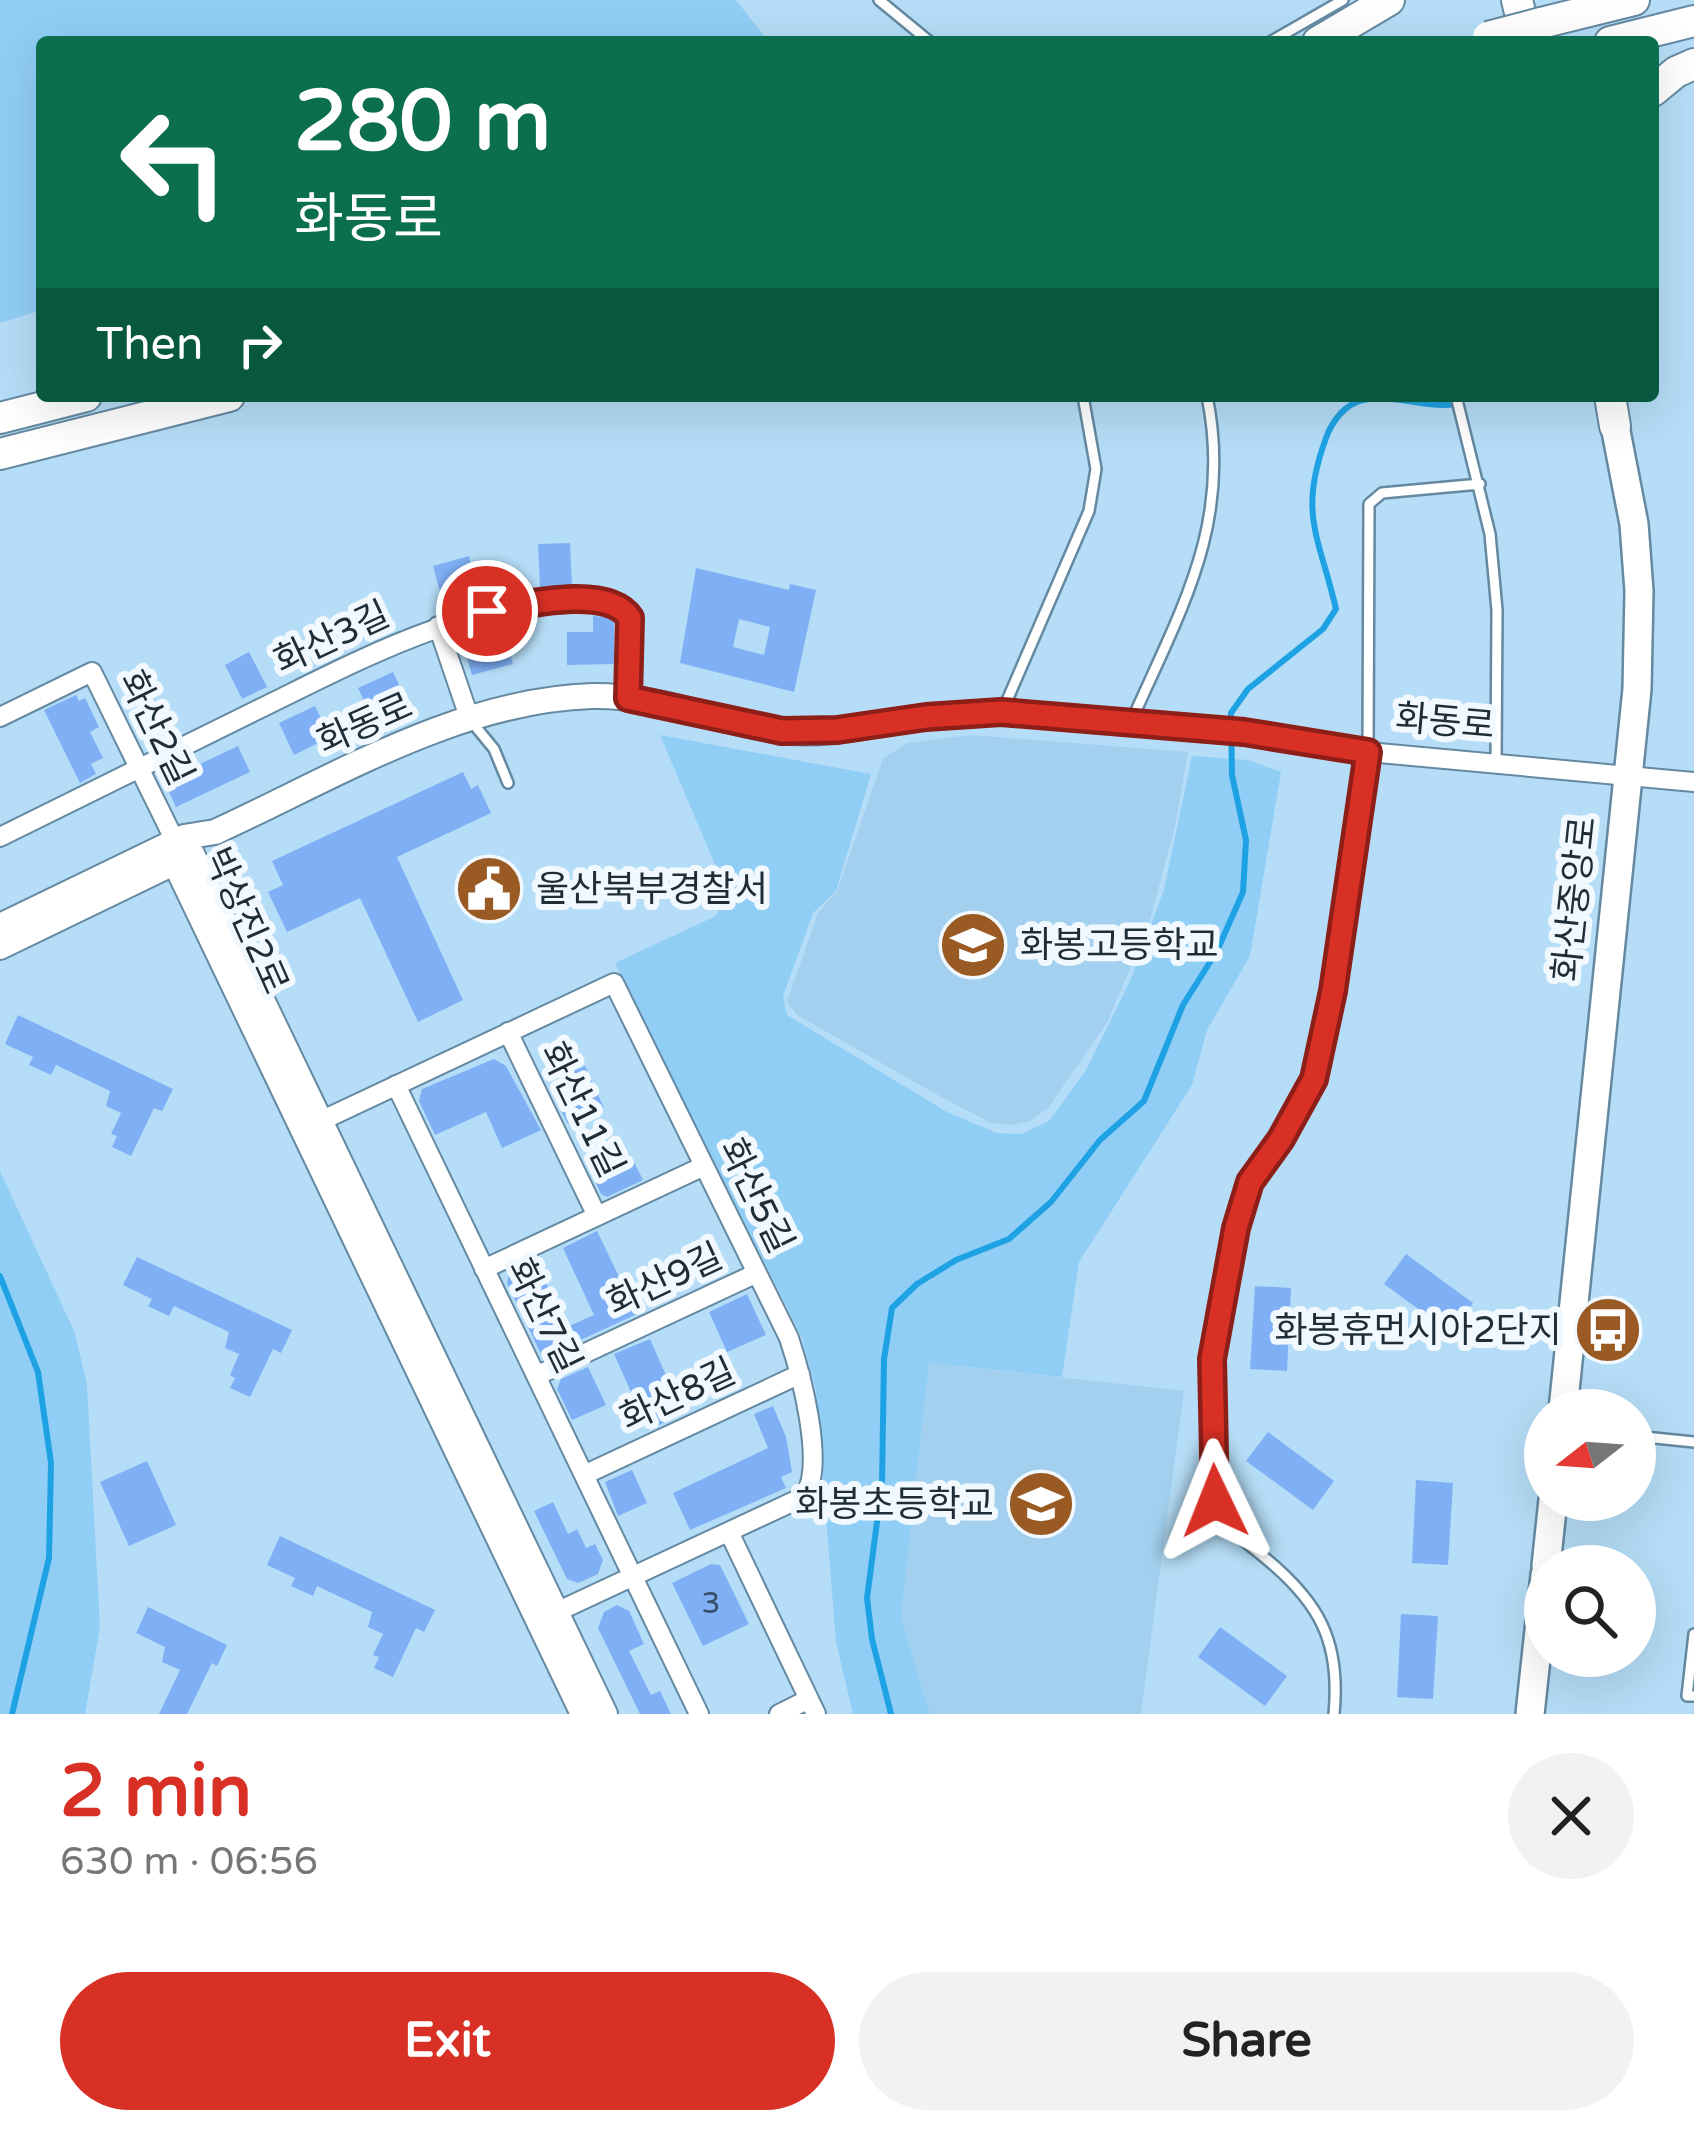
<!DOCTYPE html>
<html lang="en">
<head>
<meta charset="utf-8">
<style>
	body { margin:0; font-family:"Varela Round","Noto Sans KR",sans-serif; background:#f2f2f2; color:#222; height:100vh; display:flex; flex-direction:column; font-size:45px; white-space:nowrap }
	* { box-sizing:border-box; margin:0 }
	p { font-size:39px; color:#767676 }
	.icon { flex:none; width:66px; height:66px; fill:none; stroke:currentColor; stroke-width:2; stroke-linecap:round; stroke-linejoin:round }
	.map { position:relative; height:1714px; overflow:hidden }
	.panel { display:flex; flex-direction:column; background:#fff; flex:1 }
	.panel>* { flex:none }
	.guide { position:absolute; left:36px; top:36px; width:1623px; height:366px; border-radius:12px; box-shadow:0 12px 48px #0002; background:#0b6e4f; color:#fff; overflow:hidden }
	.needle { width:78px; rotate:253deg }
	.buttons { position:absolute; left:1524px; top:1389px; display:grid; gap:24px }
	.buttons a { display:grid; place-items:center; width:132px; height:132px; border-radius:50%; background:#fff; box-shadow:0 12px 48px #0002; font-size:60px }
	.pin { position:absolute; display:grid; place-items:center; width:102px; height:102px; color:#fff; margin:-51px; border:6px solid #fff; border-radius:50%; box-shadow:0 3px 12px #0007 }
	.me { position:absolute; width:132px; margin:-66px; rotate:358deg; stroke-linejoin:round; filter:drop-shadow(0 0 9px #0008) }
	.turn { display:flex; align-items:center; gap:42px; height:252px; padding:0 60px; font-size:54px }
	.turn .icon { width:156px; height:156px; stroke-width:2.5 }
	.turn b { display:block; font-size:84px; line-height:102px }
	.then { display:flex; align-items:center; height:114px; padding:0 60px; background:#0003; gap:24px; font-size:45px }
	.round { display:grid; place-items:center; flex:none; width:126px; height:126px; border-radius:63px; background:#f2f2f2 }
	.head { display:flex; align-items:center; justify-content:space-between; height:204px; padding:0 60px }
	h1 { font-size:72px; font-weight:700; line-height:90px; color:#d93025 }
	.primary-button { display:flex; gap:24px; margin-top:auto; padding:24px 60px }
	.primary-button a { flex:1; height:138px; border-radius:72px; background:#d93025; color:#fff; font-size:48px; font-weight:700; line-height:138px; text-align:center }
	.primary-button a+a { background:#f2f2f2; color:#222 }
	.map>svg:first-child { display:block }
	.built { fill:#a2d0ee }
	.green { fill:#91cef6 }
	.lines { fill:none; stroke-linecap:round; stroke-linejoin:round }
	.stream { stroke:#1fa2e3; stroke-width:6 }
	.building { fill:#7fb0f5; fill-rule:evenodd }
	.service-casing { stroke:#6489a1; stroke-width:14 }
	.minor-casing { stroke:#6489a1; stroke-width:22 }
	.tertiary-casing { stroke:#6489a1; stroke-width:28 }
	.secondary-casing { stroke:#6489a1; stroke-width:32 }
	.trunk-casing { stroke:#6489a1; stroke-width:34 }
	.service { stroke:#fff; stroke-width:9 }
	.minor { stroke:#fff; stroke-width:18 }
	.tertiary { stroke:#fff; stroke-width:24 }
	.secondary { stroke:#fff; stroke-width:27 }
	.trunk { stroke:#fff; stroke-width:30 }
	.trunk-bridge-casing { stroke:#6489a1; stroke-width:34; stroke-linecap:butt }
	.trunk-bridge { stroke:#fff; stroke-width:30 }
	.route-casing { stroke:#8d1f18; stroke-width:30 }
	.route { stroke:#d93025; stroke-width:21 }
	.labels { text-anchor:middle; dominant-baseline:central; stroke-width:12; stroke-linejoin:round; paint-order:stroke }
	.number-label { font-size:30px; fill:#364e66 }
	.street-label { font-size:36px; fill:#1e2d37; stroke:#f1f9fe }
	.poi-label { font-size:36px; fill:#1e2d37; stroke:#f1f9fe; text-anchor:start }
</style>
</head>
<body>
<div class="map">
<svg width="1694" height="1714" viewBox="0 0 1694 1714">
	<rect width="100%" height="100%" fill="#b5ddf7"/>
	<path class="built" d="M971,735l217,17 -13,74 -26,98 -42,99 -59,85 -18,13 -19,4 -20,-2 -48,-25 -146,-83 -10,-13 31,-89 19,-22 46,-132 24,-16z
		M929,1363l255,28 -43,323h-211l-29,-96z"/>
	<path class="green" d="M0,0h736l33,42h-727v268l-42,13z
		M660,735l211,39 -35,117 -23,22 -30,83 4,19 160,97 50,21 24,1 28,-13 37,-51 44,-89 34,-91 28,-134 56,4 33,12 -31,184 -43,74 -15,55 -113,177 -17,115 -133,-14 -28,255 29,96h-77l-17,-72 -20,-251 -14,-53 -187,-375 101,-47 10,-26z
		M0,1171l75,162 12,52 13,242 -15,87h-85z"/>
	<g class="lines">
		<path class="stream" d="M0,1276l38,96 13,91 -2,95 -37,156
			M891,1714l-19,-75 -5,-41 15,-114 2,-125 8,-51 25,-24 39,-24 53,-21 42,-37 49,-62 44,-39 39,-96 34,-54 26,-59 3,-52 -14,-65 -1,-62 17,-24 75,-60 13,-20c-17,-73 -38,-95 -10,-171 6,-17 19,-34 37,-38 31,-7 62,9 92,4"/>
	</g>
	<path class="building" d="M570,543l2,44 -32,1 -2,-44z
		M469,556l9,34 -36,9 -9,-33z
		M696,568l93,22 1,-6 26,6 -22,102 -114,-29zM739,619l31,8 -6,28 -31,-8z
		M593,616l21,2v46l-47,1v-33h26z
		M475,633l3,9 27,-7 8,29 -41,11 -10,-34z
		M249,652l18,35 -25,12 -17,-34z
		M393,672l14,30 -35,16 -14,-30z
		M76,695l3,6 6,-3 14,29 -9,5 13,26 -12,6 5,10 -16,9 -36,-73z
		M163,702l14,29 -20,10 -11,-3 -11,-22z
		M315,706l15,31 -36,18 -15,-32z
		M238,746l12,26 -74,35 -12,-26z
		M463,772l8,17 7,-4 13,28 -94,44 66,143 -45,22 -58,-124 -73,34 -19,-40 15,-7 -11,-24z
		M18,1015l155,74 -11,22 -8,-3 -23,48 -19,-9 5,-11 -6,-2 10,-21 -15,-7 4,-15 -54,-26 -5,10 -22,-10 4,-8 -28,-13z
		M494,1059l12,7 35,64 -39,18 -16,-36 -51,23 -16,-34 3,-12z
		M585,1066l19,42 -36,16 -15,-29 14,-6 -6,-12z
		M630,1154l13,26 -36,17 -6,-3 -10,-22z
		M597,1231l40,83 -91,42 -5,-2 -34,-71 2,-8 27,-13 31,65 27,-12 -31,-67z
		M1406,1254l67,49 -22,30 -67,-49z
		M137,1257l155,73 -11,23 -8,-4 -23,48 -20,-9 5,-10 -5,-3 9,-21 -14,-6 4,-16 -55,-26 -5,10 -21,-10 4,-7 -29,-14z
		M1255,1286l36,2 -4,83 -37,-2z
		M747,1294l19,41 -39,17 -18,-40z
		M650,1339l33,75 -35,16 -34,-76z
		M588,1367l18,38 -34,15 -15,-31 4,-10z
		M773,1406l13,31 6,35 -11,5 5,11 -96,42 -17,-37 95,-45 -14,-34z
		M1268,1432l66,49 -21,29 -67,-49z
		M147,1461l29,64 -47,21 -29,-64z
		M632,1470l15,33 -29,13 -13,-34z
		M1416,1480l37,3 -5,82 -36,-2z
		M553,1502l15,32 9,-5 9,19 9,-4 8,16 -5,14 -20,9 -11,-4 -33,-68z
		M280,1536l155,74 -11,22 -8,-4 -23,49 -19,-9 5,-11 -6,-2 10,-21 -15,-7 4,-15 -55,-26 -4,10 -22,-10 4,-8 -28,-13z
		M711,1564l9,1 29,59 -46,22 -31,-63z
		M617,1605l12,6 15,33 -15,7 22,44 9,-4 11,23h-31l-42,-86 6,-16z
		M148,1607l79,38 -10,21 -5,-3 -25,51h-28l21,-44 -18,-8 3,-15 -29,-14z
		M1401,1614l37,2 -5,83 -36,-2z
		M1220,1627l67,49 -22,30 -67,-49z"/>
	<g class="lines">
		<defs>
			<path id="service" d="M879,0l51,42
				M1270,42l73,-42
				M1456,396l34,138 7,76 -1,152
				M1002,712l87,-201 7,-42 -13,-73
				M471,721l23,28 14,34
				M1131,722c50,-113 102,-199 76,-326
				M1635,1436l59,6
				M1694,1634l-7,62h7
				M1334,1714c7,-73 -15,-112 -70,-157 -21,-17 -41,-30 -49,-56l-3,-142 24,-131 14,-46 31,-43 33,-60 19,-88 35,-239 1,-248 13,-11 98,-9"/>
			<path id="minor" d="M438,626l32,94
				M0,717l92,-45 83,169
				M926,717l76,-5 129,10 113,10 124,20 326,30
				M0,837c85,-42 170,-84 255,-126 105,-51 206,-108 326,-110 15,-1 31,-4 43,8 12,12 5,71 4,89
				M508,1032l89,184
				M396,1085l303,629
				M310,1126l304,-143 175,355c12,36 36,125 16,158l-257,120
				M484,1269l220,-103
				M536,1376l221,-103
				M584,1475l216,-101
				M729,1532l87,182
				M779,1714l30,-15"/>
			<path id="tertiary" d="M175,841l17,13 413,860
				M175,841v22l408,851
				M0,926l184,-89 31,-5c118,-54 244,-132 377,-136 66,-1 125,26 189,35 47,6 98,-8 145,-14
				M0,947l186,-90"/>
			<path id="secondary" d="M1563,1410l74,-721 2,-98 -5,-67 -19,-98
				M1546,1566l7,-66
				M1530,1714l15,-139"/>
			<path id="trunk" d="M1517,0l10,42
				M1541,23l93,-23
				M1318,42l71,-42
				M1610,42l84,-21
				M1653,91l23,-19 18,-8
				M1610,396l5,30
				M0,418l86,-22
				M0,454l229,-58"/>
		</defs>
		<use href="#service" class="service-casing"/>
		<use href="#minor" class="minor-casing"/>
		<use href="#tertiary" class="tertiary-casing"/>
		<use href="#secondary" class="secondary-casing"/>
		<use href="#trunk" class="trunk-casing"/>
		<use href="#service" class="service"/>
		<use href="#minor" class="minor"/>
		<use href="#tertiary" class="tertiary"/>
		<use href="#secondary" class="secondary"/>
		<use href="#trunk" class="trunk"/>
		<defs>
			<path id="trunk-bridge" d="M1488,37l53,-14"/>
		</defs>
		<use href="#trunk-bridge" class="trunk-bridge-casing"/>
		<use href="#trunk-bridge" class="trunk-bridge"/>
	</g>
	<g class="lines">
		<defs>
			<path id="route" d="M487,611c36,-6 121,-27 143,7l-2,80 154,33 55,-1 89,-13 75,-5 243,20 124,20 -35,239 -19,88 -33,60 -31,43 -14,46 -24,131 3,142"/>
		</defs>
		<use href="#route" class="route-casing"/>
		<use href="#route" class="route"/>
	</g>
	<defs>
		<symbol id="civic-disc" viewBox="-11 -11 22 22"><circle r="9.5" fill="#9a5a24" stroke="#f1f9fe"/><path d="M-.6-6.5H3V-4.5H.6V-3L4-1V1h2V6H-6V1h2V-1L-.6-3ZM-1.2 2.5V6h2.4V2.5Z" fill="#fff"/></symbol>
		<symbol id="school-disc" viewBox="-11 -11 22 22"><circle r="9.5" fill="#9a5a24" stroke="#f1f9fe"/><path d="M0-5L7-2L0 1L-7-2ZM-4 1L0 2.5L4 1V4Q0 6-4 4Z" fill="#fff"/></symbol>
		<symbol id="bus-disc" viewBox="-11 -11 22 22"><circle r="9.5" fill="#9a5a24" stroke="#f1f9fe"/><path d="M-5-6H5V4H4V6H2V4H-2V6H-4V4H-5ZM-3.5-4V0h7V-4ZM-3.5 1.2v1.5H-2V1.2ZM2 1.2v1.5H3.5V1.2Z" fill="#fff"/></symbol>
	</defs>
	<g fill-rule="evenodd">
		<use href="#civic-disc" x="451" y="851" width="76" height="76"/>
		<use href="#school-disc" x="935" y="907" width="76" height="76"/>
		<use href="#bus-disc" x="1570" y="1292" width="76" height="76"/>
		<use href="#school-disc" x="1003" y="1466" width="76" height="76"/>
	</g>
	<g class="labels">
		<g class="number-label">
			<text x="711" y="1603">3</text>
		</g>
		<g class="street-label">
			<text transform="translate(332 638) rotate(-25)">화산3길</text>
			<text transform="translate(1445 722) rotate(5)">화동로</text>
			<text transform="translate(365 724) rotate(-24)">화동로</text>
			<text transform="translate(156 728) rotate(64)">화산2길</text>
			<text transform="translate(1575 899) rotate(-84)">화산중앙로</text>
			<text transform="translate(246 921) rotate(66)">박상진2로</text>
			<text transform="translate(582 1110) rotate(64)">화산11길</text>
			<text transform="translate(756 1196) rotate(64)">화산5길</text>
			<text transform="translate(665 1280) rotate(-25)">화산9길</text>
			<text transform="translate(544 1316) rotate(64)">화산7길</text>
			<text transform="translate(678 1395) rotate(-25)">화산8길</text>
		</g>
		<g class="poi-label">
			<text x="536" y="889">울산북부경찰서</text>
			<text x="1020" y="945">화봉고등학교</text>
			<text x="1562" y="1330" text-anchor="end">화봉휴먼시아2단지</text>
			<text x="994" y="1504" text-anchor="end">화봉초등학교</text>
		</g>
	</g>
</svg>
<div class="buttons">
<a><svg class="needle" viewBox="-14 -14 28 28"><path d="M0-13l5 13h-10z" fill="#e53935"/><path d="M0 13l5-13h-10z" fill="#767676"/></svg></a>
<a><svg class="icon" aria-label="search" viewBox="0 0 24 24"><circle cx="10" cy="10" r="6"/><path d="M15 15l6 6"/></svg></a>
</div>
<div class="pin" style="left:487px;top:611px;background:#d93025"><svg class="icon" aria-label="arrive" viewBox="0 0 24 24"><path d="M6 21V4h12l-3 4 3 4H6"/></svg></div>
<svg class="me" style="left:1215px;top:1501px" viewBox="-20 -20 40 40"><path d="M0-17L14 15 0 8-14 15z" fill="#d93025" stroke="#fff" stroke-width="4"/></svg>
<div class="guide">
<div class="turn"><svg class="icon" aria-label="left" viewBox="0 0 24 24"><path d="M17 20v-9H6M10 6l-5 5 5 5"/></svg><div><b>280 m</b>화동로</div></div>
<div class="then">Then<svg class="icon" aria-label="right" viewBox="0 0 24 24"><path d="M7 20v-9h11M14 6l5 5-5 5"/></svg></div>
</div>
</div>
<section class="panel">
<div class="head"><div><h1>2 min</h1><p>630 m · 06:56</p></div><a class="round"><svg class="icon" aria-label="close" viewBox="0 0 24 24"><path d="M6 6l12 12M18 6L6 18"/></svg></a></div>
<div class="primary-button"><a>Exit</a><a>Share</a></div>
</section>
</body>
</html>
